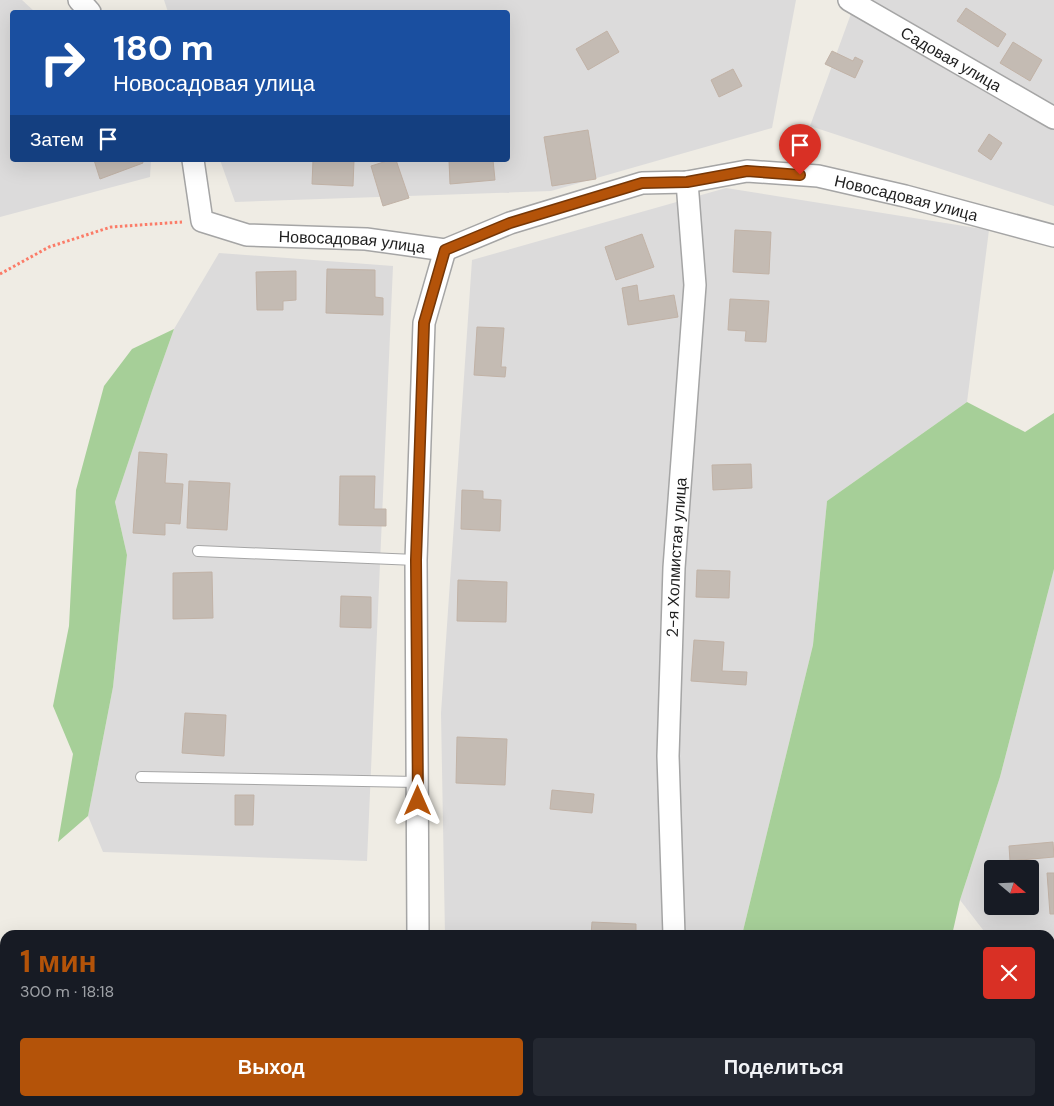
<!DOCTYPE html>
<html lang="ru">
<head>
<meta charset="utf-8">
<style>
	body { margin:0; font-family:"DM Sans",sans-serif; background:#242831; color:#f1f3f6; height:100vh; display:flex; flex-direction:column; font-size:19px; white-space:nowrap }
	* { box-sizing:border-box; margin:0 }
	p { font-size:16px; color:#9ea1a6 }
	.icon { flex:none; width:28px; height:28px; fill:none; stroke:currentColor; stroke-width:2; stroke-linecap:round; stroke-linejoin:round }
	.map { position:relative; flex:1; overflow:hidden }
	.drawer { position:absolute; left:0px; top:930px; width:1055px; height:176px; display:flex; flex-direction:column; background:#171b24; border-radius:15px 15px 0 0; box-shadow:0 5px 20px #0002 }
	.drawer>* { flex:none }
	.top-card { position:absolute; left:10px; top:10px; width:500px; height:152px; border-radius:5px; box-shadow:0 5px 20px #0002; background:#1a4fa0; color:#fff; overflow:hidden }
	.needle { width:32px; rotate:109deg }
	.buttons { position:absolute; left:984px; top:860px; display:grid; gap:10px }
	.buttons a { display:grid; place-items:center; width:55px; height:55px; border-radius:5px; background:#171b24; box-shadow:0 5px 20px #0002; font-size:25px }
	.pin { position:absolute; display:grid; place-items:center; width:42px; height:42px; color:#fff; margin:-51px -21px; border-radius:50% 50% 50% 0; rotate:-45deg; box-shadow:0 0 5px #0007 }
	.pin .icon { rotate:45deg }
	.me { position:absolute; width:55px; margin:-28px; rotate:0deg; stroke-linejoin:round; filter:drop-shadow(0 0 4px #0008) }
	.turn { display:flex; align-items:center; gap:18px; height:105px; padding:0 20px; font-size:22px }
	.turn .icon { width:65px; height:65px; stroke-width:2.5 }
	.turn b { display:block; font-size:35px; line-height:42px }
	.then { display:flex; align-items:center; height:48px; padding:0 20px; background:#0003; gap:10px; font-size:19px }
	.round { display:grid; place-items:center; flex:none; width:52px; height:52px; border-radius:5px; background:#242831 }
	.head { display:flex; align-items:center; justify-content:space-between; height:85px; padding:0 20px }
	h1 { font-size:30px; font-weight:700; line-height:38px; color:#b45309 }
	.action { display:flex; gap:10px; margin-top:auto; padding:10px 20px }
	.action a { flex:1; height:58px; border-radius:5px; background:#b45309; color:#fff; font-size:20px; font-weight:700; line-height:58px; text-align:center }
	.action a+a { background:#242831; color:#f1f3f6 }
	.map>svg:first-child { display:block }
	.residential { fill:#dcdbdb; fill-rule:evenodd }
	.forest { fill:#a6cf98 }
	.building { fill:#c4bbb3; stroke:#c1b2a6 }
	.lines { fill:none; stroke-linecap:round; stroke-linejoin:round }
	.lane-casing { stroke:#a5a5a5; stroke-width:12 }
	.street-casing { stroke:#a5a5a5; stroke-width:24 }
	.path { stroke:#fb7c68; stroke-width:3; stroke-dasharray:2.5 2.5; stroke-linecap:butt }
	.lane { stroke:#fff; stroke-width:10 }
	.street { stroke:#fff; stroke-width:21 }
	.route-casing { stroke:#753606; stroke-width:12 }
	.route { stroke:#b45309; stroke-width:9 }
	.labels { text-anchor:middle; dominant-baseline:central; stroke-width:4.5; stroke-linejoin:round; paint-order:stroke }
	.street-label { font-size:16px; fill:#1e1e1e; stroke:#fff }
</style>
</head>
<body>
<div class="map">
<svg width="1054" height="1106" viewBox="0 0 1054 1106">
	<rect width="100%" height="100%" fill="#efece4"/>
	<path class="residential" d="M0,0h22l13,12h-23v148h139l-1,17 -150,40z
		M164,0h632l-24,128 -221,63 -316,11 -15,-42h288v-148h-340z
		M856,0h198v206l-244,-80z
		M726,188l263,42 -22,172 -140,99 -14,144 -71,290h-297l-4,-222 31,-453z
		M219,253l174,13 -26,595 -264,-9 -15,-36 25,-129 14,-132 -12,-53 37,-111 22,-62z
		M1054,569v454l-4,-5v-83h-63l-27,-35 40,-123zM992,869h38v37h-38z
		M448,1101h182l-2,5h-180z"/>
	<path class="forest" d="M174,329l-22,62 -37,111 12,53 -14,132 -25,129 -30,26 15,-88 -20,-48 16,-80 7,-136 28,-104 28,-37z
		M967,402l58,30 29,-19v156l-54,208 -40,123 -8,35h-210l71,-290 14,-144z
		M712,1101h186l-3,5h-184z"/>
	<path class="building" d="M966,8l40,26 -8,13 -41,-26z
		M607,31l12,21 -31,18 -12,-21z
		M1013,42l29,18 -12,21 -30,-18z
		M832,51l21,10 2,-4 8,4 -8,17 -30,-14z
		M733,69l9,17 -23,11 -8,-17z
		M588,130l8,49 -44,7 -8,-49z
		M989,134l13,9 -11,17 -13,-9z
		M94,160h48l1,3 -43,16z
		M313,160h41l-1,26 -41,-2z
		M390,160h6l13,38 -26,8 -12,-40z
		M449,160h44l2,20 -45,4z
		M735,230l36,2 -2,42 -36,-2z
		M642,234l12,33 -38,13 -11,-33z
		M327,269l48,1v27l8,1v17l-57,-2z
		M296,271v29l-13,1v9h-26l-1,-38z
		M637,285l2,16 35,-6 4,22 -50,8 -6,-37z
		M730,299l39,2 -3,41 -21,-1 1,-10 -18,-1z
		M477,327l27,1 -3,39h5l-1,10 -31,-2z
		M139,452l28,2 -2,29 18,1 -3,40 -15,-1v12l-32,-2z
		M751,464l1,24 -39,2 -1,-25z
		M340,476h35l-1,33h12v17l-47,-1z
		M189,481l41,2 -3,47 -40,-2z
		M462,490l21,1v8l18,1 -1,31 -39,-2z
		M697,570l33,1 -1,27 -33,-1z
		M212,572l1,46 -40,1v-46z
		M458,580l49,2 -1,40 -49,-1z
		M341,596l30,1v31l-31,-1z
		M694,640l30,2 -2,29 25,1 -1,13 -55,-4z
		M185,713l41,2 -2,41 -42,-3z
		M457,737l50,2 -2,46 -49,-2z
		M552,790l42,4 -2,19 -42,-4z
		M235,795h19l-1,30h-18z
		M1053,842l1,15 -44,4 -1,-15z
		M1047,873h7v41h-4z
		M592,922l44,2v11h-45z
		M550,1101h14v5h-14z"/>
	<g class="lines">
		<defs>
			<path id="lane" d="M198,551l218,9
				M141,777l276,5"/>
			<g id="street">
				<path d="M79,0l11,12"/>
				<path id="s1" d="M849,0l205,118"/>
				<path id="s2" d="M193,160l9,61 45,14 119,4 79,11 65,-27 132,-40 45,-1 60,-11 71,5 87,20 149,40"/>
				<path d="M418,935l-2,-375 8,-237 21,-73"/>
				<path id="s3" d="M674,935l-6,-179 6,-188 21,-283 -8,-103"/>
				<path d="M420,1101v5"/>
				<path d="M659,1106v-5"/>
			</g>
		</defs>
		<use href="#lane" class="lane-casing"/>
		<use href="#street" class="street-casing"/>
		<path class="path" d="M0,274l49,-27 62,-20 71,-5
			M0,969l5,15
			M48,1101l1,5
			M264,1106l3,-5"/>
		<use href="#lane" class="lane"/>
		<use href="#street" class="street"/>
	</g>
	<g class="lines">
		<defs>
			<path id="route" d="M418,801l-2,-241 8,-237 21,-73 65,-27 132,-40 45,-1 60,-11 53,4"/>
		</defs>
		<use href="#route" class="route-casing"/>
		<use href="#route" class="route"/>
	</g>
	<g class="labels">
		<g class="street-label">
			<text stroke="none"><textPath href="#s1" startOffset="118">Садовая улица</textPath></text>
			<text stroke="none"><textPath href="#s2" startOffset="784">Новосадовая улица</textPath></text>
			<text stroke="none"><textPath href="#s2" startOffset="214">Новосадовая улица</textPath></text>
			<text stroke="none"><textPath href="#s3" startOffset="378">2-я Холмистая улица</textPath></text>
		</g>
	</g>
</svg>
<div class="buttons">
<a><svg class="needle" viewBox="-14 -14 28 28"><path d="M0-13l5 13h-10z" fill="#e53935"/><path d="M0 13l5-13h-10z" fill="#9ea1a6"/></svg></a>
</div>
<div class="pin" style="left:800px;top:175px;background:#d93025"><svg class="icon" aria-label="arrive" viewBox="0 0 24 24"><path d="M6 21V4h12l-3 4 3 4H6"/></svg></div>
<svg class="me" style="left:418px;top:801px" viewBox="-20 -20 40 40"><path d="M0-17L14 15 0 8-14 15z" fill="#b45309" stroke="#fff" stroke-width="4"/></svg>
<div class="top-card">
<div class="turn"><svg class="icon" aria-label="right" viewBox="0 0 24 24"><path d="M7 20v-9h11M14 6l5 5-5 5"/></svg><div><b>180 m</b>Новосадовая улица</div></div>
<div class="then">Затем<svg class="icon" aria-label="arrive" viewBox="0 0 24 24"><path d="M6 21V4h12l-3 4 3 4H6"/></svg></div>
</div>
<section class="drawer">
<div class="head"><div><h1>1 мин</h1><p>300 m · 18:18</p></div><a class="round" style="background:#d93025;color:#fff"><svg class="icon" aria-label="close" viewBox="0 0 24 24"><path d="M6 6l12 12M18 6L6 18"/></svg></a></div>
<div class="action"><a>Выход</a><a>Поделиться</a></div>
</section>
</div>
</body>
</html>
